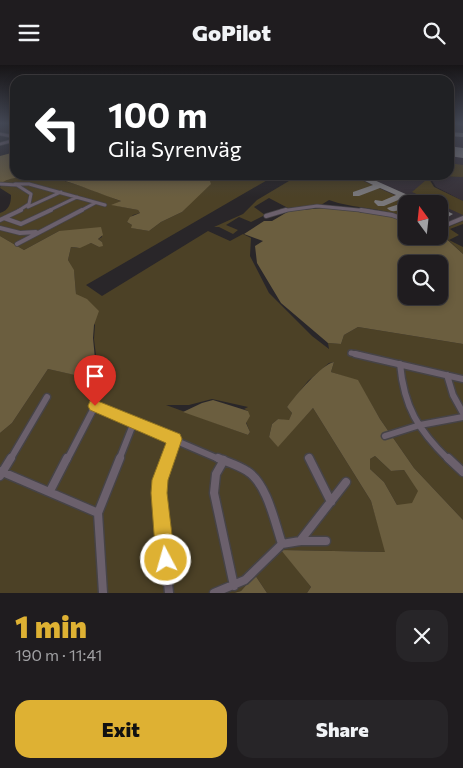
<!DOCTYPE html>
<html lang="en">
<head>
<meta charset="utf-8">
<style>
	body { margin:0; font-family:Commissioner,sans-serif; background:#272528; color:#f1f3f6; height:100vh; display:flex; flex-direction:column; font-size:19px; white-space:nowrap }
	* { box-sizing:border-box; margin:0 }
	p { font-size:16px; color:#a1a1a4 }
	.icon { flex:none; width:28px; height:28px; fill:none; stroke:currentColor; stroke-width:2; stroke-linecap:round; stroke-linejoin:round }
	.map { position:relative; height:528px; overflow:hidden }
	.side { display:flex; flex-direction:column; background:#1f1c1f; flex:1 }
	.side>* { flex:none }
	.guide { position:absolute; left:10px; top:10px; width:444px; height:105px; border-radius:15px; box-shadow:0 2px 8px #0003,0 0 0 1px #3c3a3d; background:#202124; color:#fff; overflow:hidden }
	.needle { width:32px; rotate:345deg }
	.tools { position:absolute; left:398px; top:130px; display:grid; gap:10px }
	.tools a { display:grid; place-items:center; width:50px; height:50px; border-radius:10px; background:#1f1c1f; box-shadow:0 2px 8px #0003,0 0 0 1px #3c3a3d; font-size:25px }
	.pin { position:absolute; display:grid; place-items:center; width:42px; height:42px; color:#fff; margin:-51px -21px; border-radius:50% 50% 50% 0; rotate:-45deg; box-shadow:0 0 5px #0007 }
	.pin .icon { rotate:45deg }
	.me { position:absolute; width:55px; margin:-28px; rotate:354deg; stroke-linejoin:round; filter:drop-shadow(0 0 4px #0008) }
	.turn { display:flex; align-items:center; gap:18px; height:105px; padding:0 15px; font-size:22px }
	.turn .icon { width:65px; height:65px; stroke-width:2.5 }
	.turn b { display:block; font-size:35px; line-height:42px }
	.round { display:grid; place-items:center; flex:none; width:52px; height:52px; border-radius:15px; background:#272528 }
	.overview { display:flex; align-items:center; justify-content:space-between; height:85px; padding:0 15px }
	h1 { font-size:30px; font-weight:800; line-height:38px; color:#deb133 }
	.primary-button { display:flex; gap:10px; margin-top:auto; padding:10px 15px }
	.primary-button a { flex:1; height:58px; border-radius:15px; background:#deb133; color:#111; font-size:20px; font-weight:800; line-height:58px; text-align:center }
	.primary-button a+a { background:#272528; color:#f1f3f6 }
	header { display:flex; justify-content:space-between; align-items:center; height:65px; padding:0 15px; background:#1f1c1f; font-size:22px; font-weight:800 }
	.map>svg:first-child { display:block }
	.built { fill:#373138 }
	.green { fill:#4c4126; fill-rule:evenodd }
	.forest { fill:#6b5e3f; fill-rule:evenodd }
	.lines { fill:none; stroke-linecap:round; stroke-linejoin:round }
	.taxiway { fill:#79777a; fill-rule:evenodd }
	.runway { fill:#79777a; fill-rule:evenodd }
	.minor-far5-casing { stroke:#464346; stroke-width:4 }
	.minor-far4-casing { stroke:#464346; stroke-width:4.5 }
	.minor-far3-casing { stroke:#464346; stroke-width:5.5 }
	.minor-far2-casing { stroke:#464346; stroke-width:8 }
	.minor-far1-casing { stroke:#464346; stroke-width:9 }
	.minor-casing { stroke:#464346; stroke-width:11 }
	.minor-far5 { stroke:#6b606c; stroke-width:2.5 }
	.minor-far4 { stroke:#6b606c; stroke-width:3 }
	.minor-far3 { stroke:#6b606c; stroke-width:4 }
	.minor-far2 { stroke:#6b606c; stroke-width:5 }
	.minor-far1 { stroke:#6b606c; stroke-width:6 }
	.minor { stroke:#6b606c; stroke-width:8 }
	.route { fill:#deb133; stroke:#907321 }
</style>
</head>
<body>
<header><svg class="icon" aria-label="menu" viewBox="0 0 24 24"><path d="M4 6h16M4 12h16M4 18h16"/></svg>GoPilot<svg class="icon" aria-label="search" viewBox="0 0 24 24"><circle cx="10" cy="10" r="6"/><path d="M15 15l6 6"/></svg></header>
<div class="map">
<svg width="463" height="528" viewBox="0 0 463 528">
	<rect width="100%" height="100%" fill="#292629"/>
	<path class="built" d="M449,58l14,2v76l-27,-14 -5,-8 6,-2h21l-22,-1 -7,3 5,8 29,14v15l-24,11v-23h-33v14l-93,-43h136z"/>
	<path class="green" d="M449,98l14,2v12l-27,-1 -7,3 5,8 29,14v14l-51,-23 20,-17h17z
		M195,110h81l-190,110 16,11 106,-65 22,10 13,-7 8,4 -1,18 19,37 43,43 17,13 -1,-6 13,1 3,-9 14,-8 105,17v176l-49,-52 -34,-49 -22,-38 -27,-9 3,-10 -5,1 -21,18 -21,26 5,6 -3,8 -11,-2 -6,5 -3,13 9,9 35,-38 58,93 15,51 -104,-2 29,37 -4,6h-40l-12,-18 -14,16 -7,2h-234v-160l12,-10 36,-54 51,11 -5,-41 1,-14 -19,-31 -2,-23 -6,-11 3,-13 6,1 14,-5 8,4 3,-5 -4,-3 4,-2 -1,-6h-42l-35,19 -24,-14v-23c9,-3 11,-9 11,-18l-11,-7 2,-7c39,-15 83,7 119,20l-8,4 25,5 2,3 -7,2 -6,7 5,3v3l17,3 12,-9 21,-10 28,-31zM212,334l36,8 -4,2 4,2 -2,11 4,10 -2,3 -82,-30h23z
		M299,110h51l64,29h-8v14c-24,-11 -53,-9 -77,-18l-8,5 -33,3 -19,-10 -15,9 11,8 -14,7 -12,-5 -13,8 12,5 -5,4 -14,-7h-5l29,-13 14,-14z
		M463,156v3l-13,5 9,6 -10,5 14,7v7l-24,-23z
		M375,391l16,15 13,-1 15,21 2,22 -24,-8 -13,-23 -14,-13v-10z"/>
	<path class="forest" d="M15,87v23h180l15,6 1,3 -29,28 -21,10 -12,9 -18,-3 1,-3 -5,-3 3,-5 10,-4 -2,-3 -27,-5 10,-4c-21,-7 -41,-16 -62,-22 -12,-3 -53,-5 -59,6v-29z
		M335,142l59,10 12,6v13h33v-4l24,22v90l-105,-17 -14,8 -3,9 -13,-1 -47,-40 -24,-40 -2,-17 8,-5 -19,-7 20,-13h8l17,-10zM406,199h33v32h-33z
		M101,162l2,8 -5,4 4,3 1,4 -4,1 -8,-4 -11,5 -9,-1 -3,13 6,10 2,24 11,5 12,12 -5,14 -1,13 4,42 -49,-11 -36,54 -12,10v-197l24,14 35,-19z
		M334,297l-3,10 27,8 22,39 34,49 49,52v73h-156l4,-6 -30,-37 104,2 -14,-51 -58,-93 -35,39 -9,-10 3,-13 6,-5 11,1 3,-7 -5,-6c8,-11 35,-43 47,-45zM375,391l16,15 13,-1 14,21 -6,12 -15,2 -13,-23 -14,-13v-10z
		M213,335l35,11 2,5 -4,7 4,9 -2,3 -65,-23 19,-9z
		M255,510l12,18h-33l7,-2z"/>
	<g class="lines">
		<path class="taxiway" d="M449,67l14,1v4l-14,-1z
			M353,110h10l65,29h-12l-13,-6 -19,8h-6l-4,-4 1,-2 7,1 14,-6 -16,-7 -21,8h-6v-4l20,-7z
			M406,137l4,2h-4v4c-7,2 -14,6 -19,0z
			M439,142l14,7 -5,3 -9,-4z"/>
		<path class="runway" d="M449,81l14,2v10l-14,-2z"/>
		<defs>
			<path id="minor-far5" d="M458,58l5,1
				M0,69l15,3
				M0,79l15,-4"/>
			<path id="minor-far4" d="M0,119l17,1 14,9 -2,10 -11,7
				M15,119h14l76,21
				M28,142l33,-15
				M48,146l29,-14
				M80,146l15,-8
				M281,146l36,-5 52,5"/>
			<path id="minor-far3" d="M361,145l31,5 14,5
				M266,151l20,-6
				M4,153l17,6 30,-14
				M0,155l21,-10
				M0,163l20,5 16,-1
				M439,163l24,-10
				M17,179l65,-34"/>
			<path id="minor-far2" d="M351,288l9,2"/>
			<path id="minor-far1" d="M355,289l108,25
				M400,299c4,43 18,66 49,96
				M447,310l6,20 10,18
				M385,371l35,-11 43,-8
				M10,395l37,-63
				M67,395l28,-54 126,54
				M119,395l15,-38
				M168,395l7,-20"/>
			<path id="minor" d="M168,393l-8,22 -1,13 10,100
				M218,393c9,4 20,7 29,13 20,12 28,52 35,73
				M309,393l22,44
				M448,393l15,14
				M224,395l-8,14 -2,19 20,93
				M0,406l98,42 5,80
				M0,411l11,-18
				M50,426l17,-33
				M98,448l22,-55
				M300,476l46,-59
				M214,528l31,-13 37,-36 18,-3h26"/>
		</defs>
		<use href="#minor-far5" class="minor-far5-casing"/>
		<use href="#minor-far4" class="minor-far4-casing"/>
		<use href="#minor-far3" class="minor-far3-casing"/>
		<use href="#minor-far2" class="minor-far2-casing"/>
		<use href="#minor-far1" class="minor-far1-casing"/>
		<use href="#minor" class="minor-casing"/>
		<use href="#minor-far5" class="minor-far5"/>
		<use href="#minor-far4" class="minor-far4"/>
		<use href="#minor-far3" class="minor-far3"/>
		<use href="#minor-far2" class="minor-far2"/>
		<use href="#minor-far1" class="minor-far1"/>
		<use href="#minor" class="minor"/>
	</g>
	<linearGradient id="sky" x2="0" y2="1"><stop stop-color="#171517"/><stop offset="0.44" stop-color="#434754"/><stop offset="1" stop-color="#434754" stop-opacity="0"/></linearGradient>
	<rect width="463" height="132" fill="url(#sky)"/>
	<path class="route" d="M95,335l85,34 2,5 -14,41 -1,13 8,67 -2,7 -7,2 -7,-2 -3,-7 -5,-67 1,-13 14,-37 -76,-33 -2,-4 2,-5z"/>
</svg>
<div class="tools">
<a><svg class="needle" viewBox="-14 -14 28 28"><path d="M0-13l5 13h-10z" fill="#e53935"/><path d="M0 13l5-13h-10z" fill="#a1a1a4"/></svg></a>
<a><svg class="icon" aria-label="search" viewBox="0 0 24 24"><circle cx="10" cy="10" r="6"/><path d="M15 15l6 6"/></svg></a>
</div>
<div class="pin" style="left:95px;top:341px;background:#d93025"><svg class="icon" aria-label="arrive" viewBox="0 0 24 24"><path d="M6 21V4h12l-3 4 3 4H6"/></svg></div>
<svg class="me" style="left:166px;top:495px" viewBox="-20 -20 40 40"><circle r="17" fill="#deb133" stroke="#fff" stroke-width="3"/><path d="M0-11L8 9 0 5-8 9z" fill="#fff"/></svg>
<div class="guide">
<div class="turn"><svg class="icon" aria-label="left" viewBox="0 0 24 24"><path d="M17 20v-9H6M10 6l-5 5 5 5"/></svg><div><b>100 m</b>Glia Syrenväg</div></div>
</div>
</div>
<section class="side">
<div class="overview"><div><h1>1 min</h1><p>190 m · 11:41</p></div><a class="round"><svg class="icon" aria-label="close" viewBox="0 0 24 24"><path d="M6 6l12 12M18 6L6 18"/></svg></a></div>
<div class="primary-button"><a>Exit</a><a>Share</a></div>
</section>
</body>
</html>
